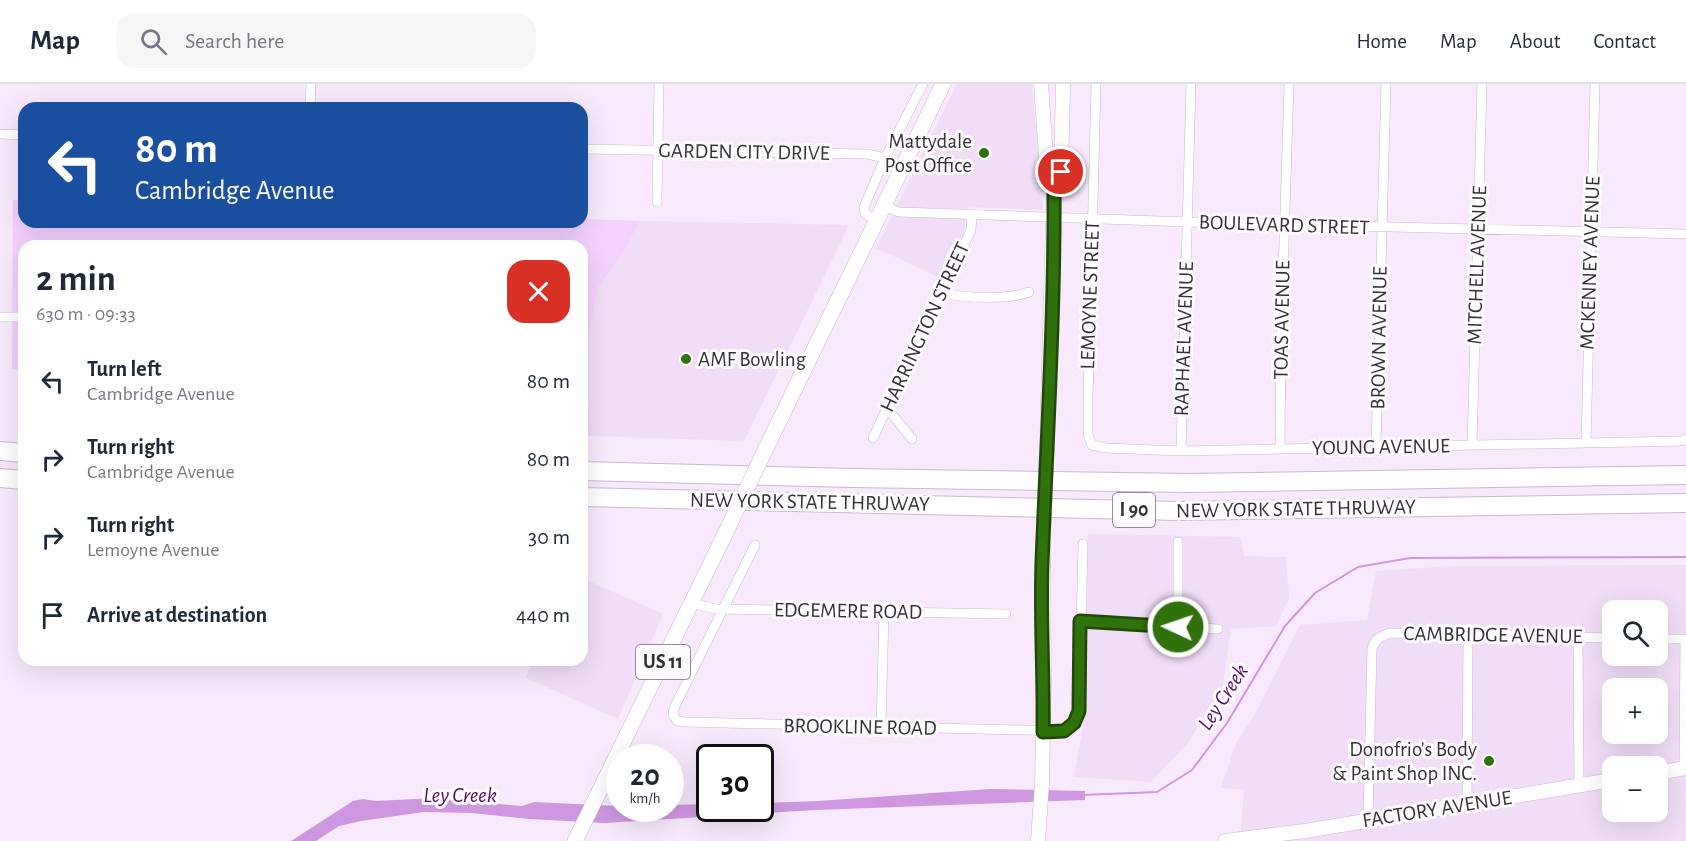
<!DOCTYPE html>
<html lang="en">
<head>
<meta charset="utf-8">
<style>
	body { margin:0; font-family:"Alegreya Sans",sans-serif; background:#f6f6f7; color:#1f2937; height:100vh; display:flex; flex-direction:column; font-size:22px; white-space:nowrap }
	* { box-sizing:border-box; margin:0 }
	p { font-size:20px; color:#747a83 }
	.icon { flex:none; width:33px; height:33px; fill:none; stroke:currentColor; stroke-width:2; stroke-linecap:round; stroke-linejoin:round }
	.map { position:relative; flex:1; overflow:hidden }
	.side { position:absolute; left:18px; top:156px; width:570px; height:426px; display:flex; flex-direction:column; background:#fff; border-radius:18px; box-shadow:0 6px 24px #0002 }
	.side>* { flex:none }
	.hud { position:absolute; left:18px; top:18px; width:570px; height:126px; border-radius:18px; box-shadow:0 6px 24px #0002; background:#1a4fa0; color:#fff; overflow:hidden }
	.controls { position:absolute; left:1602px; top:516px; display:grid; gap:12px }
	.controls a { display:grid; place-items:center; width:66px; height:66px; border-radius:12px; background:#fff; box-shadow:0 6px 24px #0002; font-size:30px }
	.speed { position:absolute; left:606px; top:660px; display:flex; gap:12px; font-size:30px; font-weight:700; text-align:center }
	.speed>* { display:grid; place-content:center; width:78px; height:78px; border-radius:50%; background:#fff; box-shadow:0 6px 24px #0002; line-height:1 }
	.speed small { font-size:15px; font-weight:400 }
	.speed .limit { border:3px solid #111; border-radius:9px; background:#fff; color:#111 }
	.pin { position:absolute; display:grid; place-items:center; width:51px; height:51px; color:#fff; margin:-26px; border:3px solid #fff; border-radius:50%; box-shadow:0 2px 6px #0007 }
	.me { position:absolute; width:66px; margin:-33px; rotate:273deg; stroke-linejoin:round; filter:drop-shadow(0 0 4px #0008) }
	.turn { display:flex; align-items:center; gap:21px; height:126px; padding:0 18px; font-size:27px }
	.turn .icon { width:78px; height:78px; stroke-width:2.5 }
	.turn b { display:block; font-size:42px; line-height:51px }
	.round { display:grid; place-items:center; flex:none; width:63px; height:63px; border-radius:18px; background:#f6f6f7 }
	.summary { display:flex; align-items:center; justify-content:space-between; height:102px; padding:0 18px }
	h1 { font-size:36px; font-weight:700; line-height:45px }
	ul { padding:0; list-style:none }
	li { display:flex; align-items:center; gap:18px; height:78px; padding:0 18px }
	li div { flex:1 }
	li b { display:block; font-size:22px }
	li em { font-style:normal }
	header { display:flex; align-items:center; gap:36px; box-sizing:border-box; height:84px; padding:0 30px; background:#fff; border-bottom:2px solid #e0e1e3 }
	header strong { font-size:28px }
	nav { display:flex; gap:33px; margin-inline-start:auto; font-size:21px }
	.search { width:420px; height:54px; background:#f6f6f7; display:flex; align-items:center; gap:15px; box-sizing:border-box; padding:0 21px; border-radius:18px; color:#747a83; font-size:22px }
	.map>svg:first-child { display:block }
	.built { fill:#f1ddf7; fill-rule:evenodd }
	.green { fill:#f4d2fe }
	.water { fill:#d097e1 }
	.lines { fill:none; stroke-linecap:round; stroke-linejoin:round }
	.stream { stroke:#d097e1; stroke-width:2 }
	.street-casing { stroke:#c8b9cd; stroke-width:10 }
	.secondary-casing { stroke:#c8b9cd; stroke-width:15 }
	.primary-casing { stroke:#c8b9cd; stroke-width:16 }
	.highway-casing { stroke:#c8b9cd; stroke-width:20 }
	.street { stroke:#fff; stroke-width:9 }
	.secondary { stroke:#fff; stroke-width:14 }
	.primary { stroke:#fff; stroke-width:15 }
	.highway { stroke:#fff; stroke-width:18 }
	.secondary-bridge-casing { stroke:#c8b9cd; stroke-width:15; stroke-linecap:butt }
	.primary-bridge-casing { stroke:#c8b9cd; stroke-width:16; stroke-linecap:butt }
	.secondary-bridge { stroke:#fff; stroke-width:14 }
	.primary-bridge { stroke:#fff; stroke-width:15 }
	.route-casing { stroke:#1f4906; stroke-width:15 }
	.route { stroke:#2f710a; stroke-width:10 }
	.poi-dot { fill:#2f710a; stroke:#fefbff; stroke-width:2 }
	.labels { text-anchor:middle; dominant-baseline:central; stroke-width:6; stroke-linejoin:round; paint-order:stroke }
	.shield { fill:#fefbff; stroke:#726d74; stroke-width:1.5 }
	.shield-label { font-size:20px; font-weight:bold; fill:#363038 }
	.poi-label { font-size:21px; fill:#363038; stroke:#fefbff; text-anchor:end }
	.street-label { font-size:21px; fill:#363038; stroke:#fefbff }
	.water-label { font-size:22px; font-style:italic; fill:#560d68; stroke:#fefbff }
</style>
</head>
<body>
<header>
<strong>Map</strong>
<div class="search"><svg class="icon" aria-label="search" viewBox="0 0 24 24"><circle cx="10" cy="10" r="6"/><path d="M15 15l6 6"/></svg>Search here</div>
<nav><a>Home</a><a>Map</a><a>About</a><a>Contact</a></nav>
</header>
<div class="map">
<svg width="1686" height="757" viewBox="0 0 1686 757">
	<rect width="100%" height="100%" fill="#f8e9fd"/>
	<path class="built" d="M957,0h75l11,126 -75,-3 -5,30 -22,41 -65,-30z
		M640,137l209,4 -105,216 -152,-5 -9,-77 16,-73 26,-36z
		M1088,450l152,3 4,19 42,1 3,41 -13,28 -45,3 -9,62 -35,53 -36,38 -77,-5 11,-62z
		M1686,481v276h-446l4,-51 -23,-2 15,-45 18,-27 46,-91 67,-5 9,-49 80,-5zM1612,526h46v46h-46zM1612,604h46v46h-46zM1612,682h46v46h-46z
		M582,494l81,36 -45,105 -92,-41 6,-18h50z"/>
	<path class="green" d="M13,116h11v22h558v-3l58,2 -15,29 -26,36 -16,73 9,77 -10,-1v-189h-558v124l-12,-1z"/>
	<path class="water" d="M990,705l95,2v9l-269,10 -212,13 -75,-4 -58,-6 -47,-1 -63,9 -22,5 -23,15h-25l62,-40 10,-2 13,2 59,-3 87,8 12,-4 85,4 1,2h50l1,-3 38,-1 1,4h50l1,-5 57,-2z"/>
	<g class="lines">
		<path class="stream" d="M1082,711l75,-3 35,-22 35,-47 58,-97 30,-33 43,-26 52,-9 276,-1"/>
		<defs>
			<path id="street" d="M1096,0l-8,315v36l4,10 14,3 75,3 501,-10 4,-2
				M310,24l1,-24
				M0,50l24,1
				M582,65l285,5 18,4 17,11
				M657,118l2,-118
				M883,122l16,6 289,10 498,12
				M876,138l-11,-9 -1,-6 21,-49 38,-74
				M943,209c21,5 66,7 86,-1
				M0,233h18
				M887,324l25,31
				M873,354l98,-208 1,-16
				M1586,359l9,-359
				M1472,361l10,-361
				M1376,363l10,-363
				M1280,365l1,-111 8,-254
				M1181,367l10,-367
				M755,461l-81,163 -1,6 4,7 8,1 379,9 10,-8 5,-12 4,-167
				M691,519l25,6 290,5
				M1080,537l138,8
				M1178,543v-85
				M1578,553l1,149
				M1658,555h28
				M881,643l3,-115
				M1684,684l1,-129
				M1467,720l1,-169
				M1368,736l4,-172c4,-9 9,-13 19,-15l221,5"/>
			<path id="secondary" d="M1041,0l6,87 7,13 -7,261
				M1054,100l7,-12 2,-88
				M1658,689l28,-5
				M1038,757l4,-58 2,-101 -1,-137
				M1225,757l80,-10 307,-51"/>
			<path id="primary" d="M768,360l175,-360
				M575,757l152,-311"/>
			<path id="highway" d="M0,367l24,2
				M582,387l270,7 338,5 496,-8
				M0,394l24,2
				M582,413l597,14 507,-8"/>
		</defs>
		<use href="#street" class="street-casing"/>
		<use href="#secondary" class="secondary-casing"/>
		<use href="#primary" class="primary-casing"/>
		<use href="#highway" class="highway-casing"/>
		<use href="#street" class="street"/>
		<use href="#secondary" class="secondary"/>
		<use href="#primary" class="primary"/>
		<use href="#highway" class="highway"/>
		<defs>
			<path id="secondary-bridge" d="M1043,461l4,-100"/>
			<path id="primary-bridge" d="M727,446l41,-86"/>
		</defs>
		<use href="#secondary-bridge" class="secondary-bridge-casing"/>
		<use href="#primary-bridge" class="primary-bridge-casing"/>
		<use href="#secondary-bridge" class="secondary-bridge"/>
		<use href="#primary-bridge" class="primary-bridge"/>
	</g>
	<g class="lines">
		<defs>
			<path id="route" d="M1061,88l-7,12c1,126 -7,252 -12,379 -2,56 2,112 1,169l21,-1 10,-8 5,-12 1,-90 98,6"/>
		</defs>
		<use href="#route" class="route-casing"/>
		<use href="#route" class="route"/>
	</g>
	<g class="poi-dot">
		<circle cx="984" cy="69" r="6"/>
		<circle cx="686" cy="275" r="6"/>
		<circle cx="1489" cy="677" r="6"/>
	</g>
	<g class="labels">
		<g class="shield">
			<rect x="1113" y="409" width="42" height="34" rx="4.5"/>
			<rect x="636" y="561" width="54" height="34" rx="4.5"/>
		</g>
		<g class="shield-label">
			<text x="1134" y="426">I 90</text>
			<text x="663" y="578">US 11</text>
		</g>
		<g class="poi-label">
			<text x="972" y="57">Mattydale<tspan x="972" dy="24">Post Office</tspan></text>
			<text x="698" y="275" text-anchor="start">AMF Bowling</text>
			<text x="1477" y="665">Donofrio's Body<tspan x="1477" dy="24">&amp; Paint Shop INC.</tspan></text>
		</g>
		<g class="street-label">
			<text transform="translate(744 68) rotate(1)">GARDEN CITY DRIVE</text>
			<text transform="translate(1284 141) rotate(2)">BOULEVARD STREET</text>
			<text transform="translate(1590 179) rotate(-88)">MCKENNEY AVENUE</text>
			<text transform="translate(1477 181) rotate(-88)">MITCHELL AVENUE</text>
			<text transform="translate(1090 211) rotate(-88)">LEMOYNE STREET</text>
			<text transform="translate(1282 236) rotate(-89)">TOAS AVENUE</text>
			<text transform="translate(925 243) rotate(-65)">HARRINGTON STREET</text>
			<text transform="translate(1379 254) rotate(-89)">BROWN AVENUE</text>
			<text transform="translate(1184 255) rotate(-88)">RAPHAEL AVENUE</text>
			<text transform="translate(1381 363) rotate(-1)">YOUNG AVENUE</text>
			<text transform="translate(810 418) rotate(1)">NEW YORK STATE THRUWAY</text>
			<text transform="translate(1296 425) rotate(-1)">NEW YORK STATE THRUWAY</text>
			<text transform="translate(848 527) rotate(1)">EDGEMERE ROAD</text>
			<text transform="translate(1493 551) rotate(1)">CAMBRIDGE AVENUE</text>
			<text transform="translate(860 643) rotate(1)">BROOKLINE ROAD</text>
			<text transform="translate(1437 725) rotate(-9)">FACTORY AVENUE</text>
		</g>
		<g class="water-label">
			<text transform="translate(1223 613) rotate(-57)">Ley Creek</text>
			<text x="460" y="711">Ley Creek</text>
		</g>
	</g>
</svg>
<div class="controls">
<a><svg class="icon" aria-label="search" viewBox="0 0 24 24"><circle cx="10" cy="10" r="6"/><path d="M15 15l6 6"/></svg></a>
<a>+</a>
<a>−</a>
</div>
<div class="speed"><div>20<small>km/h</small></div><div class="limit">30</div></div>
<div class="pin" style="left:1061px;top:88px;background:#d93025"><svg class="icon" aria-label="arrive" viewBox="0 0 24 24"><path d="M6 21V4h12l-3 4 3 4H6"/></svg></div>
<svg class="me" style="left:1178px;top:543px" viewBox="-20 -20 40 40"><circle r="17" fill="#2f710a" stroke="#fff" stroke-width="3"/><path d="M0-11L8 9 0 5-8 9z" fill="#fff"/></svg>
<div class="hud">
<div class="turn"><svg class="icon" aria-label="left" viewBox="0 0 24 24"><path d="M17 20v-9H6M10 6l-5 5 5 5"/></svg><div><b>80 m</b>Cambridge Avenue</div></div>
</div>
<section class="side">
<div class="summary"><div><h1>2 min</h1><p>630 m · 09:33</p></div><a class="round" style="background:#d93025;color:#fff"><svg class="icon" aria-label="close" viewBox="0 0 24 24"><path d="M6 6l12 12M18 6L6 18"/></svg></a></div>
<ul>
<li><svg class="icon" aria-label="left" viewBox="0 0 24 24"><path d="M17 20v-9H6M10 6l-5 5 5 5"/></svg><div><b>Turn left</b><p>Cambridge Avenue</p></div><em>80 m</em></li>
<li><svg class="icon" aria-label="right" viewBox="0 0 24 24"><path d="M7 20v-9h11M14 6l5 5-5 5"/></svg><div><b>Turn right</b><p>Cambridge Avenue</p></div><em>80 m</em></li>
<li><svg class="icon" aria-label="right" viewBox="0 0 24 24"><path d="M7 20v-9h11M14 6l5 5-5 5"/></svg><div><b>Turn right</b><p>Lemoyne Avenue</p></div><em>30 m</em></li>
<li><svg class="icon" aria-label="arrive" viewBox="0 0 24 24"><path d="M6 21V4h12l-3 4 3 4H6"/></svg><div><b>Arrive at destination</b></div><em>440 m</em></li>
</ul>
</section>
</div>
</body>
</html>
